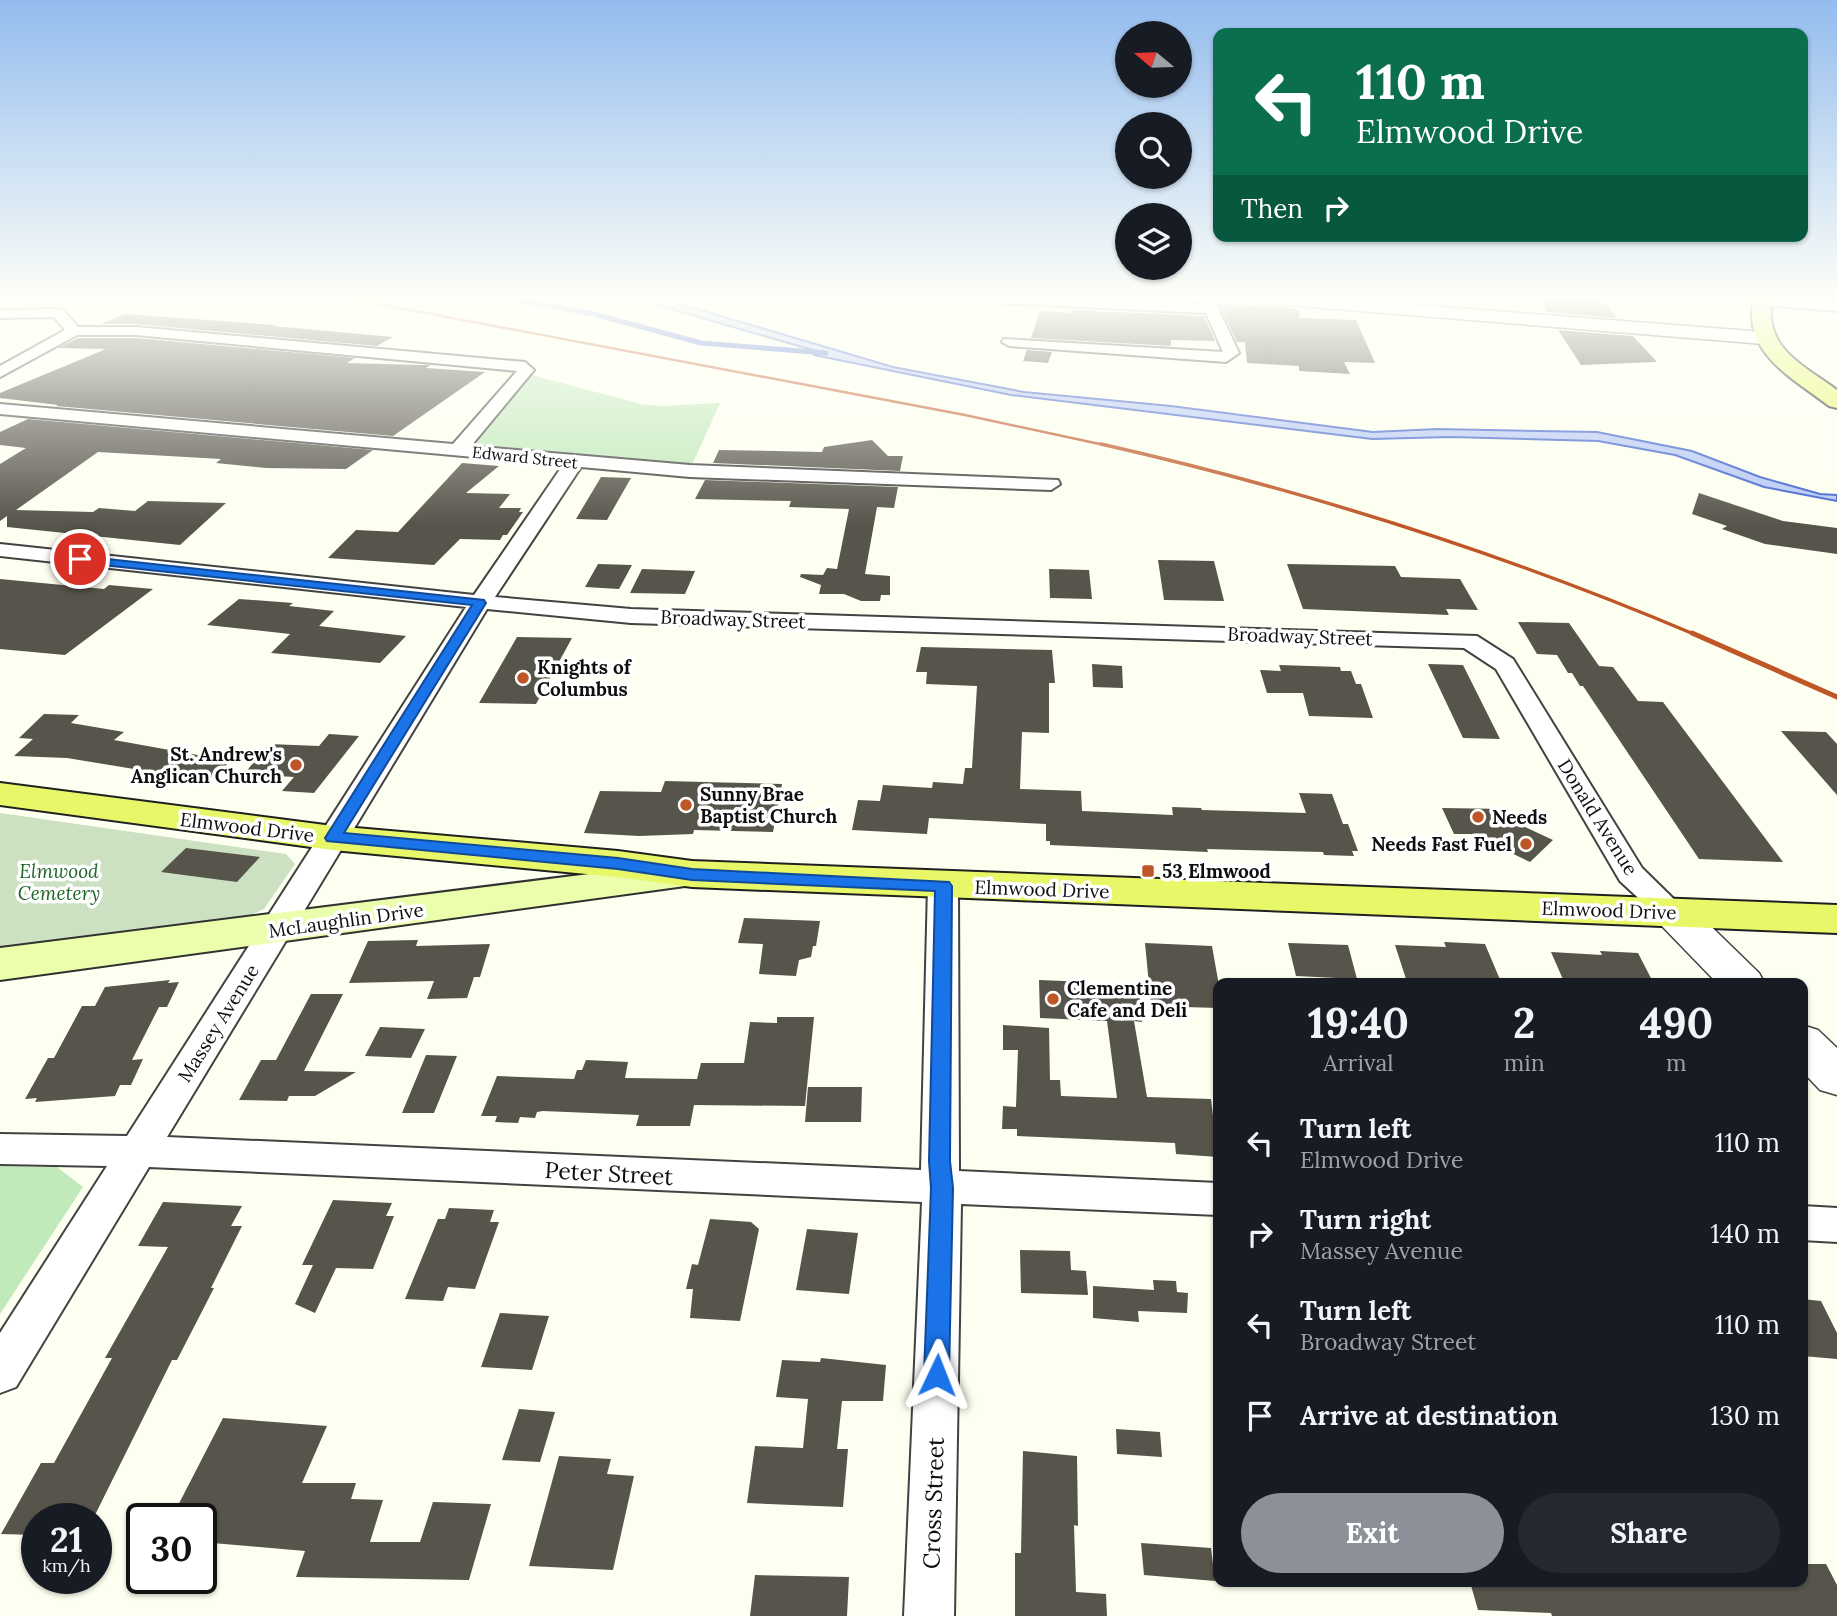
<!DOCTYPE html>
<html lang="en">
<head>
<meta charset="utf-8">
<style>
	body { margin:0; font-family:Lora,serif; background:#242831; color:#f1f3f6; height:100vh; display:flex; flex-direction:column; font-size:26px; white-space:nowrap }
	* { box-sizing:border-box; margin:0 }
	p { font-size:23px; color:#9ea1a6 }
	.icon { flex:none; width:38px; height:38px; fill:none; stroke:currentColor; stroke-width:2; stroke-linecap:round; stroke-linejoin:round }
	.map { position:relative; flex:1; overflow:hidden }
	.sheet { position:absolute; left:1213px; top:978px; width:595px; height:609px; display:flex; flex-direction:column; background:#171b24; border-radius:14px; box-shadow:0 2px 5px #0004 }
	.sheet>* { flex:none }
	.top-card { position:absolute; left:1213px; top:28px; width:595px; height:214px; border-radius:14px; box-shadow:0 2px 5px #0004; background:#0b6e4f; color:#fff; overflow:hidden }
	.needle { width:46px; rotate:289deg }
	.tools { position:absolute; left:1115px; top:21px; display:grid; gap:14px }
	.tools a { display:grid; place-items:center; width:77px; height:77px; border-radius:50%; background:#171b24; box-shadow:0 2px 5px #0004; font-size:35px }
	.speed { position:absolute; left:21px; top:1503px; display:flex; gap:14px; font-size:35px; font-weight:700; text-align:center }
	.speed>* { display:grid; place-content:center; width:91px; height:91px; border-radius:50%; background:#171b24; box-shadow:0 2px 5px #0004; line-height:1 }
	.speed small { font-size:18px; font-weight:400 }
	.speed .limit { border:4px solid #111; border-radius:10px; background:#fff; color:#111 }
	.pin { position:absolute; display:grid; place-items:center; width:60px; height:60px; color:#fff; margin:-30px; border:4px solid #fff; border-radius:50%; box-shadow:0 2px 7px #0007 }
	.me { position:absolute; width:77px; margin:-38px; rotate:2deg; stroke-linejoin:round; filter:drop-shadow(0 0 5px #0008) }
	.turn { display:flex; align-items:center; gap:24px; height:147px; padding:0 28px; font-size:32px }
	.turn .icon { width:91px; height:91px; stroke-width:2.5 }
	.turn b { display:block; font-size:49px; line-height:60px }
	.then { display:flex; align-items:center; height:66px; padding:0 28px; background:#0003; gap:14px; font-size:26px }
	.eta { display:flex; justify-content:space-evenly; align-items:center; height:119px; text-align:center }
	.eta b { font-size:42px; font-weight:800; line-height:49px }
	.cta { display:flex; gap:14px; margin-top:auto; padding:14px 28px }
	.cta a { flex:1; height:80px; border-radius:42px; background:#8c9099; color:#fff; font-size:28px; font-weight:800; line-height:80px; text-align:center }
	.cta a+a { background:#242831; color:#f1f3f6 }
	ul { padding:0; list-style:none }
	li { display:flex; align-items:center; gap:21px; height:91px; padding:0 28px }
	li div { flex:1 }
	li b { display:block; font-size:26px }
	li em { font-style:normal }
	.map>svg:first-child { display:block }
	.green { fill:#c1e9ba }
	.cemetery { fill:#cbe1c1 }
	.water { fill:#b5c7f6; stroke:#3d60cd; stroke-width:2 }
	.lines { fill:none; stroke-linecap:round; stroke-linejoin:round }
	.stream { stroke:#3d60cd; stroke-width:5 }
	.building { fill:#57544b }
	.minor-casing { stroke:#424242; stroke-width:4 }
	.tertiary-casing { stroke:#424242; stroke-width:3 }
	.secondary-casing { stroke:#313131; stroke-width:4 }
	.primary-casing { stroke:#202020; stroke-width:4 }
	.minor { fill:#fff; fill-rule:evenodd }
	.tertiary { fill:#fff; fill-rule:evenodd }
	.secondary { fill:#eafeac; fill-rule:evenodd }
	.primary { fill:#e7f768; fill-rule:evenodd }
	.rail-far2 { stroke:#bf5627; stroke-width:2.5 }
	.rail-far1 { stroke:#bf5627; stroke-width:3.5 }
	.rail { stroke:#bf5627; stroke-width:5 }
	.route { fill:#1a73e8; stroke:#114b97; stroke-width:2 }
	.poi-dot { fill:#bf5627; stroke:#fff; stroke-width:2.5 }
	.labels { text-anchor:middle; dominant-baseline:central; stroke-width:7; stroke-linejoin:round; paint-order:stroke }
	.far-street-label { font-size:16px; fill:#0f0f0f; stroke:#fff }
	.street-label { font-size:19px; fill:#0f0f0f; stroke:#fff }
	.poi-label { font-size:19px; font-weight:bold; fill:#0f0f0f; stroke:#fff; text-anchor:start }
	.park-label { font-size:19px; font-style:italic; fill:#1f6729; stroke:#fff }
	.near-street-label { font-size:23px; fill:#0f0f0f; stroke:#fff }
</style>
</head>
<body>
<div class="map">
<svg width="1837" height="1616" viewBox="0 0 1837 1616">
	<rect width="100%" height="100%" fill="#fdfff0"/>
	<path class="green" d="M532,375l109,29 21,2 58,-3 -29,64 -214,-20 -1,-4z
		M0,1166l57,1 26,20 -83,127z"/>
	<path class="cemetery" d="M0,813l286,41 9,10 -31,45 -20,9 -244,31z"/>
	<path class="water" d="M636,299h28l229,68 131,25 147,14 202,26 64,-3 160,3 95,19 68,26 60,17 17,1v6l-73,-14 -89,-32 -77,-14 -147,-4 -79,2 -361,-44 -197,-40 2,-4z"/>
	<g class="lines">
		<path class="stream" d="M512,299l82,15 107,29 125,10"/>
	</g>
	<path class="building" d="M1538,299h57l10,5 12,14 -70,-6z
		M1219,304l73,4 7,3v7l57,2 19,43 -31,-1 6,12 -51,-3v-5l-52,-3 -2,-21h-8z
		M1072,310l132,6 11,25 -44,-1v6l-140,-8 9,-27 32,2z
		M125,314l151,11 -3,1 120,11 -16,9 -241,-22h-35z
		M1558,330l75,6 24,26 -76,3z
		M78,338h58l219,20 -8,5 74,2h9l-4,3 59,4 -92,64 -337,-30 2,-1 -58,-7v-5l106,-44 -48,-1z
		M1027,350l25,2 -4,11 -25,-2z
		M28,419l345,31 -27,19 -80,-1 -50,-5 5,-4 -123,-7 -82,58 77,2 6,-4 36,3 13,-10 78,2 -46,42 -173,-18v-11l-7,5v-57l26,-16 -26,-3v-13z
		M872,440l16,16h15l-3,15 -187,-8 6,-13 103,2 2,-5z
		M462,463l37,3 -33,27 44,1 -11,14h22l-2,4h4l-16,23h-4l-3,5 -40,-1 -26,26 -106,-7 28,-28 42,2z
		M601,477l30,1 -24,42 -31,-1z
		M705,480l193,7 -4,21 -17,-1 -12,67 25,2v19h-9l-1,6h-19l-17,-7h-25l2,-9 -21,-8 1,-3 22,1 4,-7 10,1 12,-60 -60,-2 2,-6 -96,-2z
		M1699,493l84,28 54,7v26l-72,-10 -43,-15 5,-3 -35,-12z
		M1158,560l56,1 10,40 -60,-1z
		M598,564l34,1 -13,24 -34,-2z
		M1287,564l108,2 6,11 59,2 18,31 -32,-1 3,6 -146,-6z
		M642,569l53,2 -10,23 -55,-1z
		M1049,569l40,1 3,29 -42,-1z
		M0,579l104,10 5,-4 44,4 -88,66 -65,-6z
		M239,599l54,4 -4,3 45,5 -15,15 87,10 -26,27 -109,-10 19,-19 -83,-9z
		M1518,622l51,1 30,43 14,1 25,34 25,1 120,160 -84,-3 -116,-173h-3l-8,-13h-4l-11,-18 -20,-1z
		M517,637l55,1 -36,66 -57,-1z
		M921,647l131,3 3,33h-6v50l-27,-1 -2,57 61,2 1,20 91,4 -1,-8 29,1 1,2 104,3 -7,-20 33,1 11,30h5l10,27h-6l2,5 -30,-1 -1,-3 -116,-3 1,3 -158,-7v-4h-4v-17l-117,-6 -2,16 -75,-4 6,-30 22,1 3,-16 49,3 1,-6 30,2 2,-16h7l5,-82 -51,-2 1,-12h-11z
		M1092,664l30,2 1,22 -30,-1z
		M1428,664l35,1 37,74 -37,-1z
		M1279,665l61,2 1,4h10l5,13h5l12,34 -64,-2 -6,-23h-36l-7,-23 21,1z
		M44,714l35,1 -8,8 53,9 -10,8 117,21 -24,20 -140,-23 -53,-2 19,-17 -14,-1z
		M1781,731l45,1 11,12v51z
		M329,734l30,2 -45,57 -32,-2 12,-14 -50,-3 25,-30 50,2z
		M665,781l117,3 -9,48 -79,-2 -1,4 -54,2 -55,-3 16,-42 61,1z
		M1442,808l64,1 6,12 41,19 -23,22 -59,-28h-17z
		M186,848l74,9 -23,25 -76,-10z
		M744,918l76,3 -4,25h-3l-2,11 -12,3 -3,16 -37,-2 4,-30 -25,-1z
		M418,940l-2,6 74,-2 -10,33h-6l-7,21 -40,1 7,-18 -85,2 19,-42z
		M1444,942l41,2 16,38 -95,-3 -11,-34 51,2z
		M1145,943l67,3 6,34v28l-67,-2z
		M1288,943l60,2 9,34 -61,-3z
		M1600,951l38,2 16,31h-89l-14,-32 51,3z
		M170,980l-2,3 11,-1 -12,25h-8l-27,53 11,-1 -12,26h-11l-5,11 -80,6 2,-4 -12,1 23,-41h6l28,-52h13l10,-19z
		M1039,980l100,4 3,38 -8,-1 13,76 64,2 7,58 -42,-3 -1,-11 -158,-7v-7h-15l1,-23 13,1 2,-57h-15v-25l46,3 1,52h10l1,16 56,2 -10,-77 -67,-3z
		M311,994h32l-39,77 52,1 -41,24h-26l-2,5 -48,-1 22,-40h15z
		M777,1017h37l-9,89 -111,-1 -4,21h-54l3,-11 -96,-4 -6,1 -2,6 -15,-1 -2,6 -23,-1 2,-6h-16l16,-40 77,3 3,-9h5l4,-10 42,2 -3,16 72,1 4,-16h43l6,-41 27,1z
		M380,1027l45,2 -14,29 -46,-2z
		M426,1055l31,1 -23,57h-32z
		M808,1087h54l-1,35h-56z
		M333,1200l59,3 -6,13h8l-21,53 -37,-1 -21,45 -20,-9 18,-39h-11z
		M163,1202l79,4 -11,20h11l-31,62h3l-37,72h-5l-79,159h-56v16l-36,-1 40,-71h13l58,-105h-7l63,-111 -30,-1z
		M449,1208l45,2 -4,12h9l-24,67 -27,-2 -5,14 -38,-2 33,-80h7z
		M710,1219l41,3 8,7 -19,92 -50,-3 3,-29h-7l6,-25 6,1z
		M807,1229l51,4 -9,61 -53,-4z
		M1020,1250l50,1 1,19 15,1 2,24 -67,-2z
		M1153,1280l23,1 1,11 11,1 -1,20 -49,-2 1,11 -46,-4v-32l61,4z
		M1802,1299l19,2 16,32v26l-35,-3z
		M500,1313l49,3 -17,54 -51,-3z
		M821,1358l65,7 -3,36h-41l-5,48h11l-5,58 -96,-4 8,-57 48,2 5,-49 -32,-2 6,-37 38,2z
		M519,1409l36,3 -15,50 -38,-2z
		M223,1418l104,8 -25,57h54l-5,16 32,1 -13,42h50l13,-40 58,2 -22,76 -173,-3 9,-26 -104,-9v-23h-30z
		M1116,1429l44,3 2,25 -45,-3z
		M1023,1451l54,5 1,70 -4,-1 2,67 30,2 1,22h-92v-63h6z
		M559,1456l52,3 -4,15 27,2 -21,94 -84,-4z
		M1141,1543l70,5 4,33 -71,-6z
		M1802,1564h24l11,21v31h-285l-1,-3 -73,-3 -8,-28h332z
		M755,1575l94,2 -2,39h-97z"/>
	<g class="lines">
		<defs>
			<path id="minor" d="M993,299h93l117,5 -3,-5h14l25,54 -13,9 -217,-16 -7,-4 2,-3 219,13 -17,-39 -206,-10z
				M1756,299l81,4v8l-76,-6 -5,-1z
				M58,309l5,1 15,17h58l389,35 9,8 -63,76 219,19 368,15 2,4 -9,6 -361,-13 -109,-10 -86,130 136,12 846,27 36,23 129,209 46,45 -4,7 -11,3 -11,-3 -42,-39 -124,-212 -32,-21 -833,-25 -144,-14 -320,528 754,33 7,-284 4,-7 11,-3 11,3 4,7 1,285 259,12v32l-257,-11 -7,412h-50l18,-414 -773,-35 -133,220 -16,6v-60l107,-167 -107,-2v-30l127,2 339,-529 -466,-51v-12l474,51 89,-130 -563,-51v-10l453,40 64,-73 -381,-36h-59l-77,42v-11l65,-36 -11,-13 -54,1v-8z
				M1802,1206l35,2v34l-35,-2z"/>
			<path id="tertiary" d="M1264,299h77l423,33 10,6 -10,6 -491,-40z
				M1673,899l14,4 72,70 6,11h-47l-59,-61 -6,-10 6,-10z
				M1802,1025l16,5 19,18v47l-17,-5 -18,-19z"/>
			<path id="secondary" d="M692,861l15,4 6,9 -6,9 -707,97v-32z"/>
			<path id="primary" d="M1754,299h18c-9,49 31,66 65,91v18l-8,-2c-37,-28 -88,-54 -75,-107z
				M0,783l333,43 285,25 74,10 1145,44v28l-1145,-46 -74,-10 -285,-27 -333,-45z"/>
		</defs>
		<use href="#minor" class="minor-casing"/>
		<use href="#tertiary" class="tertiary-casing"/>
		<use href="#secondary" class="secondary-casing"/>
		<use href="#primary" class="primary-casing"/>
		<use href="#minor" class="minor"/>
		<use href="#tertiary" class="tertiary"/>
		<use href="#secondary" class="secondary"/>
		<use href="#primary" class="primary"/>
		<path class="rail-far2" d="M352,299l613,116 144,31"/>
		<path class="rail-far1" d="M1101,444c203,46 404,110 595,191"/>
		<path class="rail" d="M1692,633l145,64"/>
	</g>
	<linearGradient id="sky" x2="0" y2="1"><stop stop-color="#93bcee"/><stop offset="0.57" stop-color="#fefff8"/><stop offset="1" stop-color="#fefff8" stop-opacity="0"/></linearGradient>
	<rect width="1837" height="525" fill="url(#sky)"/>
	<path class="route" d="M80,556l404,44 2,3 -142,230 274,25 74,11 257,13 3,4 -2,275 3,27 -4,187 -4,8 -8,4 -9,-4 -4,-8 7,-187 -2,-27 6,-270 -243,-11 -74,-11 -291,-28 -2,-3 147,-233 -397,-43 -1,-3z"/>
	<g class="poi-dot">
		<circle cx="523" cy="678" r="7"/>
		<circle cx="296" cy="765" r="7"/>
		<circle cx="686" cy="805" r="7"/>
		<circle cx="1478" cy="817" r="7"/>
		<circle cx="1526" cy="844" r="7"/>
		<rect x="1141" y="864" width="14" height="14" rx="3.5"/>
		<circle cx="1053" cy="999" r="7"/>
	</g>
	<g class="labels">
		<g class="far-street-label">
			<text transform="translate(525 457) rotate(6)">Edward Street</text>
		</g>
		<g class="street-label">
			<text transform="translate(733 619) rotate(2)">Broadway Street</text>
			<text transform="translate(1300 636) rotate(2)">Broadway Street</text>
			<text transform="translate(1598 817) rotate(58)">Donald Avenue</text>
			<text transform="translate(247 827) rotate(7)">Elmwood Drive</text>
			<text transform="translate(1042 889) rotate(2)">Elmwood Drive</text>
			<text transform="translate(1609 910) rotate(2)">Elmwood Drive</text>
			<text transform="translate(346 920) rotate(-8)">McLaughlin Drive</text>
			<text transform="translate(218 1023) rotate(-58)">Massey Avenue</text>
		</g>
		<g class="poi-label">
			<text x="537" y="667">Knights of<tspan x="537" dy="22">Columbus</tspan></text>
			<text x="282" y="754" text-anchor="end">St. Andrew's<tspan x="282" dy="22">Anglican Church</tspan></text>
			<text x="700" y="794">Sunny Brae<tspan x="700" dy="22">Baptist Church</tspan></text>
			<text x="1492" y="817">Needs</text>
			<text x="1512" y="844" text-anchor="end">Needs Fast Fuel</text>
			<text x="1162" y="871">53 Elmwood</text>
			<text x="1067" y="988">Clementine<tspan x="1067" dy="22">Cafe and Deli</tspan></text>
		</g>
		<g class="park-label">
			<text x="59" y="871">Elmwood<tspan x="59" dy="22">Cemetery</tspan></text>
		</g>
		<g class="near-street-label">
			<text transform="translate(609 1173) rotate(3)">Peter Street</text>
			<text transform="translate(933 1503) rotate(-88)">Cross Street</text>
		</g>
	</g>
</svg>
<div class="tools">
<a><svg class="needle" viewBox="-14 -14 28 28"><path d="M0-13l5 13h-10z" fill="#e53935"/><path d="M0 13l5-13h-10z" fill="#9ea1a6"/></svg></a>
<a><svg class="icon" aria-label="search" viewBox="0 0 24 24"><circle cx="10" cy="10" r="6"/><path d="M15 15l6 6"/></svg></a>
<a><svg class="icon" aria-label="layers" viewBox="0 0 24 24"><path d="M12 4l9 5-9 5-9-5zM3 14l9 5 9-5"/></svg></a>
</div>
<div class="speed"><div>21<small>km/h</small></div><div class="limit">30</div></div>
<div class="pin" style="left:80px;top:559px;background:#d93025"><svg class="icon" aria-label="arrive" viewBox="0 0 24 24"><path d="M6 21V4h12l-3 4 3 4H6"/></svg></div>
<svg class="me" style="left:937px;top:1375px" viewBox="-20 -20 40 40"><path d="M0-17L14 15 0 8-14 15z" fill="#1a73e8" stroke="#fff" stroke-width="4"/></svg>
<div class="top-card">
<div class="turn"><svg class="icon" aria-label="left" viewBox="0 0 24 24"><path d="M17 20v-9H6M10 6l-5 5 5 5"/></svg><div><b>110 m</b>Elmwood Drive</div></div>
<div class="then">Then<svg class="icon" aria-label="right" viewBox="0 0 24 24"><path d="M7 20v-9h11M14 6l5 5-5 5"/></svg></div>
</div>
<section class="sheet">
<div class="eta">
<div><b>19:40</b><p>Arrival</p></div>
<div><b>2</b><p>min</p></div>
<div><b>490</b><p>m</p></div>
</div>
<ul>
<li><svg class="icon" aria-label="left" viewBox="0 0 24 24"><path d="M17 20v-9H6M10 6l-5 5 5 5"/></svg><div><b>Turn left</b><p>Elmwood Drive</p></div><em>110 m</em></li>
<li><svg class="icon" aria-label="right" viewBox="0 0 24 24"><path d="M7 20v-9h11M14 6l5 5-5 5"/></svg><div><b>Turn right</b><p>Massey Avenue</p></div><em>140 m</em></li>
<li><svg class="icon" aria-label="left" viewBox="0 0 24 24"><path d="M17 20v-9H6M10 6l-5 5 5 5"/></svg><div><b>Turn left</b><p>Broadway Street</p></div><em>110 m</em></li>
<li><svg class="icon" aria-label="arrive" viewBox="0 0 24 24"><path d="M6 21V4h12l-3 4 3 4H6"/></svg><div><b>Arrive at destination</b></div><em>130 m</em></li>
</ul>
<div class="cta"><a>Exit</a><a>Share</a></div>
</section>
</div>
</body>
</html>
